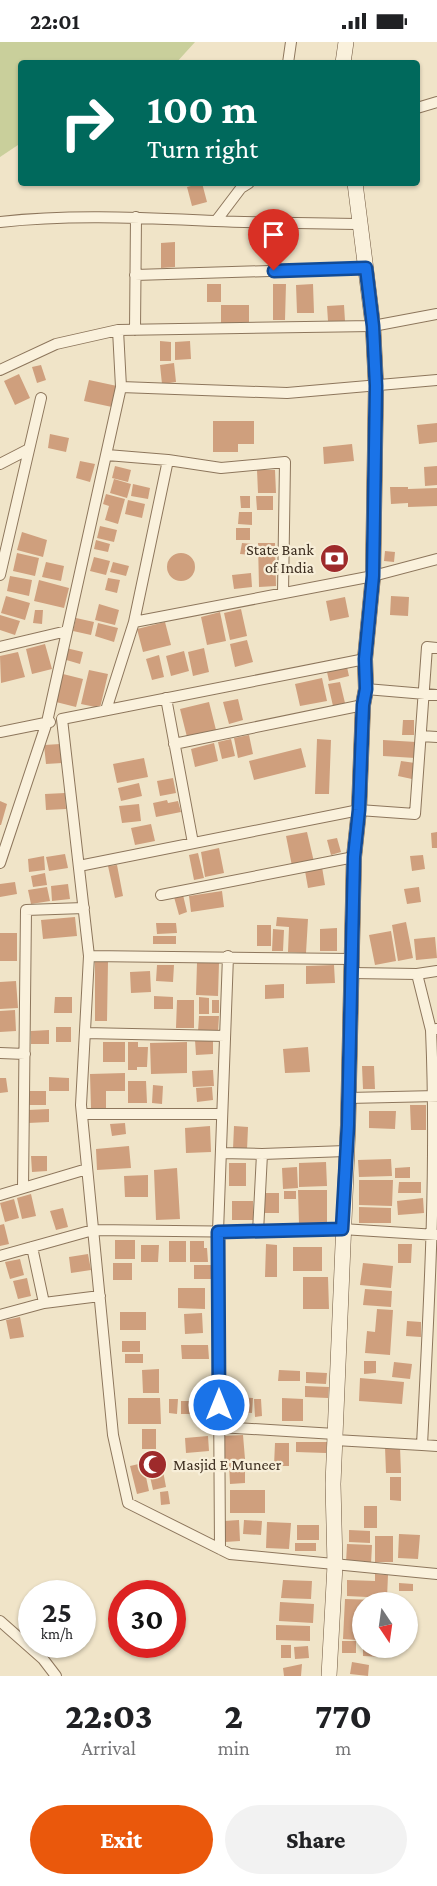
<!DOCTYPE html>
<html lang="en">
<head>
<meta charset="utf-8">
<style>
	body { margin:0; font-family:"Crimson Pro",serif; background:#f2f2f2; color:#202124; height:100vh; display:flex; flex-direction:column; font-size:22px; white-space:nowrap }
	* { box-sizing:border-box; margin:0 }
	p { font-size:20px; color:#757577 }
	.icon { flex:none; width:33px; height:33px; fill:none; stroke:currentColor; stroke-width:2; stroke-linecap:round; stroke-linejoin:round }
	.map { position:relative; height:1634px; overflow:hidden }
	.side { display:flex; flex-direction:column; background:#fff; flex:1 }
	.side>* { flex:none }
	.guide { position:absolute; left:18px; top:18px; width:402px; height:126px; border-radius:6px; box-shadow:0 2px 4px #0004; background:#00695c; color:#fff; overflow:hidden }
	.needle { width:39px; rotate:167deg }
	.fabs { position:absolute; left:352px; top:1550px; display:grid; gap:12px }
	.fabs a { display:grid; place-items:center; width:66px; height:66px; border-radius:50%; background:#fff; box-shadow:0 2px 4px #0004; font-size:30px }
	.speed { position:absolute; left:18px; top:1538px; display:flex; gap:12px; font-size:30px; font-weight:700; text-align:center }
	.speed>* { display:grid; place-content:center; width:78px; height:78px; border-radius:50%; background:#fff; box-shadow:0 2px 4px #0004; line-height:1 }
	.speed small { font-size:15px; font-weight:400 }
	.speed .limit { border:9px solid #d22; background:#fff; color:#111 }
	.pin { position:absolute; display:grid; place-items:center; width:51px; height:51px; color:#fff; margin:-62px -26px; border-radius:50% 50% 50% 0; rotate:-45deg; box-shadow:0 0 6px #0007 }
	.pin .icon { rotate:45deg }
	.me { position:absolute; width:66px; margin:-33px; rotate:0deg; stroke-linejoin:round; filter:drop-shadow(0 0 4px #0008) }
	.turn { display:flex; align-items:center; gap:21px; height:126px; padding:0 30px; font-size:27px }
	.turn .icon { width:78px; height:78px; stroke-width:2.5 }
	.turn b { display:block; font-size:42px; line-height:51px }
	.eta { display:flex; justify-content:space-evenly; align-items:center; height:102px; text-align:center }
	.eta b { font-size:36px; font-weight:800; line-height:42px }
	.cta { display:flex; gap:12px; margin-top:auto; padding:12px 30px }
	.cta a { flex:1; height:69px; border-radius:36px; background:#ea580c; color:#fff; font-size:24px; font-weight:800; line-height:69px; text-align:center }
	.cta a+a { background:#f2f2f2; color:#202124 }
	.status { display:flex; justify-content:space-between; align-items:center; height:42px; padding:0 30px; background:#fff; direction:ltr }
	.status svg { height:16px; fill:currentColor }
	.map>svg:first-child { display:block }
	.green { fill:#c9cf9b }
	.building { fill:#cf9f7d }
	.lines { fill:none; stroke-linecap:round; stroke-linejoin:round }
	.street-casing { stroke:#8d765c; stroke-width:12 }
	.secondary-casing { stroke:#6f573f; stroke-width:16 }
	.street { stroke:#faf1dc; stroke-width:10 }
	.secondary { stroke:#faf1dc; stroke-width:15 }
	.route-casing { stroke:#114b97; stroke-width:15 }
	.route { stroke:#1a73e8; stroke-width:10 }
	.labels { text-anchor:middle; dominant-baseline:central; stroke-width:4.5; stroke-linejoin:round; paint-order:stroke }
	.poi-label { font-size:16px; fill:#3d2e20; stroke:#f7eed8; text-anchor:end }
</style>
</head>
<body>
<div class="status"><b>22:01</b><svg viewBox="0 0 49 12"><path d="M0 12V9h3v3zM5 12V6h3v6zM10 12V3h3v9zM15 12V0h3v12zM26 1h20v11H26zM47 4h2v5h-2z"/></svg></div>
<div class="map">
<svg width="437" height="1634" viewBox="0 0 437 1634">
	<rect width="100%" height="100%" fill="#f0e4c8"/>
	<path class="green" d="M0,0h195l-19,21h-155v80l-21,14z"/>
	<path class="building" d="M202,141l5,19 -15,4 -5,-19z
		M175,200v25l-14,1v-25z
		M207,242h14v18h-14z
		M273,242h13l-1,36h-12z
		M313,242l1,29h-17l-1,-28z
		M221,263h28v21h-28z
		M344,263l1,16h-17l-1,-15z
		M160,299l11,1v19h-11z
		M190,299l1,18 -16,1v-18z
		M174,321l2,19 -14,2 -2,-19z
		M41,323l5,15 -9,3 -5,-16z
		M19,332l11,24 -15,7 -11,-24z
		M89,338l28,6 -5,21 -28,-6z
		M213,379h41v23h-16v8h-25z
		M437,381v19l-18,2 -2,-19z
		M50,392l19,4 -3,14 -18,-4z
		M352,402l2,17 -30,3 -1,-17z
		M80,419l15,3 -5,18 -14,-4z
		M115,424l16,4 -3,12 -16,-4z
		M437,424v19l-12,1 -1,-19z
		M257,428h18l1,23h-18z
		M114,437l17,5 -4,14 -17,-5z
		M133,442l17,4 -2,11 -17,-3z
		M390,445h18v2l29,-1v18l-29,1v-4l-17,1z
		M106,452l19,5 -7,25 -13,-4 4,-14 -6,-2z
		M240,454h10v12h-9z
		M256,454h17v14h-16z
		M128,458l17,4 -3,14 -17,-4z
		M239,470h13v13l-14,-1z
		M100,484l17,4 -3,12 -17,-4z
		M236,486h14v12h-14z
		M22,490l25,8 -4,17 -26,-7z
		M96,498l14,4 -2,8 -14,-3z
		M242,501l11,1 -1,11 -12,-1z
		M258,501h17l1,43 -17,1z
		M385,509l10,1 -1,10 -10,-1z
		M17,511l22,5 -4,18 -22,-5z
		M167 525a14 14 0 1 1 28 0a14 14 0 1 1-28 0Z
		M94,515l16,4 -4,14 -16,-4z
		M46,520l18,4 -3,15 -19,-4z
		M113,520l16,4 -3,10 -16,-4z
		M251,531l1,14 -18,2 -2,-14z
		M10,534l22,4 -3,16 -22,-5z
		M108,536l12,2 -3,13 -12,-3z
		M39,538l30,8 -5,20 -30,-7z
		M6,554l24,7 -5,17 -24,-7z
		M391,554l18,1 -1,19 -18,-1z
		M345,555l4,20 -19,4 -4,-20z
		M99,562l20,6 -4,15 -20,-5z
		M241,567l6,27 -17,4 -6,-27z
		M35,568h8l-1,14 -9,-1z
		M220,570l6,29 -19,4 -6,-28z
		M0,573l20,6 -5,14 -15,-5z
		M76,576l18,4 -3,13 -18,-4z
		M165,580l6,23 -28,7 -6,-23z
		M98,581l20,5 -4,14 -19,-6z
		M247,598l6,22 -18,5 -5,-23z
		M45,602l7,25 -20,5 -6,-25z
		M66,606l17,4 -3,12 -17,-5z
		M204,606l5,24 -16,4 -5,-24z
		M184,609l5,20 -18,5 -5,-20z
		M18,610l7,25 -24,6 -1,-27z
		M159,613l5,22 -12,3 -6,-21z
		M347,625l2,9 -20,5 -2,-9z
		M89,628l19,4 -8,34 -19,-4z
		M63,632l20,5 -7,28 -20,-5z
		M322,636l5,23 -27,5 -5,-22z
		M340,640l5,21 -12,3 -5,-22z
		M238,657l5,21 -14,4 -6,-22z
		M209,660l7,28 -29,7 -7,-28z
		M403,678h11v15h-12z
		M249,693l4,19 -15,4 -4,-20z
		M231,697l4,17 -13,3 -4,-17z
		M317,697l14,1 -2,54h-14z
		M383,698l33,2 -1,16 -32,-2z
		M214,701l4,18 -23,6 -4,-18z
		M60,702l2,19 -16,1 -2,-19z
		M301,706l5,19 -52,13 -5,-19z
		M144,716l4,19 -31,6 -4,-19z
		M401,719l14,2 -3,16 -14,-3z
		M173,736l3,15 -16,3 -3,-15z
		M139,741l3,13 -21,5 -3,-13z
		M65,751l1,16 -20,1 -1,-16z
		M167,758l1,3 10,-2 3,11 -25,5 -3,-14z
		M0,759l7,3 -6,21h-1z
		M139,762l2,17 -19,2 -3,-17z
		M151,782l4,17 -20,4 -4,-17z
		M307,790l7,30 -22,4 -6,-30z
		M437,790v16h-5l-1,-15z
		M337,796l4,14 -10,3 -4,-15z
		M219,806l5,25 -19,4 -4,-25z
		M198,811l6,25 -10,2 -5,-25z
		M65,812l3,14 -19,3 -3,-14z
		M423,813l2,14 -13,2 -2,-15z
		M44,814l1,14 -16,2 -1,-13z
		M117,823l6,31 -8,2 -7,-32z
		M322,825l3,18 -17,3 -3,-17z
		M45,831l2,12 -14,2 -2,-11z
		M15,840l2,12 -17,3v-13z
		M68,842l2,15 -18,2 -1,-15z
		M47,845l3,14 -19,3 -3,-14z
		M419,845l2,15 -14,2 -3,-15z
		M222,849l2,16 -33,5 -2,-16z
		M183,853l4,17 -8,3 -5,-18z
		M75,875l2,19 -34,3 -2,-19z
		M277,875l31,2 -2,34 -18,-1 1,-25 -13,-1z
		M406,880l7,36 -15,3 -6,-36z
		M156,881h20l1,10 -20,1z
		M257,883h14v21h-14z
		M337,886v23h-17v-22z
		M273,887l11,1 -1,21h-11z
		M391,889l5,30 -21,4 -6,-30z
		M0,891h17v28h-17z
		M153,894h23v8h-23z
		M435,895l2,21 -21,2 -2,-21z
		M95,920h13l-1,59h-12z
		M197,921h22l-1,33 -22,-1z
		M157,923h17l-1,17 -17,-1z
		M334,923l1,18 -29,1v-18z
		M150,929l1,21 -20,1 -1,-21z
		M16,939l2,27 -18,1v-27z
		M284,942v14l-19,1v-14z
		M154,954l19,1v12h-19z
		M55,955h17v16h-18z
		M199,955l10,1v16h-10z
		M177,958h17v28h-18z
		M212,958h7v13h-7z
		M15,968l1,21 -16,1v-21z
		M199,974h20l-1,16h-20z
		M56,985h15v15h-15z
		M49,988v14h-18v-13z
		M213,997v15l-17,1 -1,-15z
		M103,1000h22v20h-22z
		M128,1000h10v5h10l-1,20h-10v3h-9z
		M187,1000v31l-36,1 -1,-31z
		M308,1005l2,25 -25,1 -2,-24z
		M362,1024h12l1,23h-12z
		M213,1028l1,16 -21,1 -1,-16z
		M125,1031v18h-19v17h-15l-1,-34z
		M49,1035l20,1v13h-20z
		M0,1036h6l2,14 -8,1z
		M128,1039h18l1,22h-19z
		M153,1043l10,1 -1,18 -10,-1z
		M212,1045l1,13 -16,2 -1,-14z
		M29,1049h17v14h-17z
		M410,1063h16v25h-15z
		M49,1067v13l-21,1v-13z
		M369,1069h27l-1,18 -26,-1z
		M125,1081l1,11 -14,2 -2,-12z
		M210,1084l1,26 -25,1 -1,-25z
		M234,1084l14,1 -1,23 -14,-1z
		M129,1104l2,22 -34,2 -1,-21z
		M31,1114h16v15l-15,1z
		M391,1117l1,17 -33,1 -1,-17z
		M326,1120l1,24 -28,1v-24z
		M229,1121h17v23h-17z
		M297,1125l1,21 -15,1 -1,-21z
		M410,1125v11h-15v-10z
		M177,1126l3,51 -24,1 -2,-50z
		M148,1133v22h-23l-1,-21z
		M359,1138h34l-1,26 -33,-1z
		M399,1140h22v11h-23z
		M298,1148h29v33l-28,1z
		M284,1149h12v8h-12z
		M258,1151h21v20h-21z
		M31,1152l5,22 -14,3 -5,-21z
		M423,1156l1,15 -26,2 -1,-14z
		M14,1157l5,19 -14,4 -5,-19z
		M232,1159h21v19h-21z
		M359,1165l32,1v15h-32z
		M63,1166l5,19 -12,3 -6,-19z
		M4,1182l5,20 -9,2v-21z
		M115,1198h20v19h-20z
		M169,1199h17v21h-17z
		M190,1199h14v7h3l1,14h-18z
		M266,1202l11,1v32h-12z
		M398,1202h14l-1,19h-13z
		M141,1203h18l-1,17h-17z
		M293,1205h29v24h-29z
		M88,1212l3,16 -20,3 -2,-16z
		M20,1217l4,16 -14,4 -5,-17z
		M113,1221h19v17h-19z
		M363,1221l30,3 -2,22 -31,-3z
		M194,1223h19v14h-19z
		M303,1235h25l1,32h-26z
		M27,1236l4,18 -13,3 -5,-18z
		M178,1246h27v21l-27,-1z
		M365,1247l27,2 -1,16 -28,-2z
		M377,1267l16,1 -3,45 -25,-2 2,-22 8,1z
		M120,1270h26v18h-26z
		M202,1271l1,20 -18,1 -1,-20z
		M20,1275l4,20 -14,2 -4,-19z
		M407,1279l14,1v15l-15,-1z
		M122,1299h18v11h-18z
		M181,1303h27l1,14h-27z
		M125,1312h18v9h-18z
		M364,1319h12v12l-12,1z
		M394,1320l18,2 -2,15 -18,-2z
		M159,1327v24h-16l-1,-23z
		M279,1328l21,1v10h-22z
		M306,1330l21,1 -1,11 -20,-1z
		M360,1336l44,4 -2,22 -43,-3z
		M305,1344l24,1 -1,11 -23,-1z
		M234,1355l19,1 -1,15 -18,-1z
		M128,1356h32l1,26h-33z
		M282,1356l21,1v22h-21z
		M169,1357h9l-1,15 -8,-1z
		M254,1357h7l1,17 -7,1z
		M181,1359h14v13h-14z
		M142,1387h14v20h-14z
		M243,1393l2,24 -22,2 -2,-25z
		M208,1394l1,15 -23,2 -1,-15z
		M296,1400h31l-1,11 -30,-1z
		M275,1401h14v23h-15z
		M385,1405h15l1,26h-15z
		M161,1418l5,27 -13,3 -6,-27z
		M245,1420v21l-15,1 -1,-21z
		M143,1421l6,28 -12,3 -7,-28z
		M390,1435h11v24l-11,-1z
		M230,1448h35v23h-35z
		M168,1449l2,13 -9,1 -1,-13z
		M364,1464h13v22h-13z
		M239,1478l1,21 -15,1 -1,-21z
		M244,1478l18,1 -1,14 -18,-1z
		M267,1480l24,1 -2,26 -23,-1z
		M297,1483h22v15h-22z
		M349,1488l21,1v12l-21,-1z
		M399,1492l21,1 -2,24 -20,-1z
		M375,1494h18v26h-18z
		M295,1501h21v8h-21z
		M347,1502l25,1 -1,19 -25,-1z
		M375,1532l13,1 -1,23 -40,-2v-16l28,1z
		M283,1538l29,1 -1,18 -30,-1z
		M399,1541l14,1v7h-14z
		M345,1557l33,1v2h-15v28h-5l-1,10 -14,-1z
		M280,1560l34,2 -1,19 -34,-2z
		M276,1583l34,1v15l-34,-1z
		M342,1599h14v12h-14z
		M281,1603h10v13h-10z
		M308,1604l1,12 -14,1 -1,-12z
		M363,1605h21l-1,10 -20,-1z
		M352,1620l17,3 -1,11 -18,-2z
		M302,1622l-1,12h-17l-1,-8z"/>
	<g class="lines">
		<defs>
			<path id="street" d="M288,21l3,-21
				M417,66l20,-6
				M216,179l25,-33 8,-5
				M0,180c72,-8 143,-4 215,-1 48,2 97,2 146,3
				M135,233l231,-7
				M437,272l-64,12 -255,4 3,57 166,6 150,-13
				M135,288l1,-113
				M0,328l56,-26 62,-14
				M107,413l61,5 -34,162
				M168,418l53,8 64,-6 -2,131
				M0,422l29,-15
				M0,533l41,-177
				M0,605l67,-16
				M365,617l-303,60 27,237 -8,149 32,330 15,68 102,51 207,20
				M366,647l71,6
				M166,656l27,145
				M106,668l28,-88 239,-46 64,-17
				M0,690l50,-10
				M421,694l16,1
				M174,702l189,-39
				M0,821l47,-141 74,-335
				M79,824l280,-56 56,4 12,-167 10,1
				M161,853l193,-38
				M89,914l263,3
				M352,931l65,1 20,-3
				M417,932l14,56
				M85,991l140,3
				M0,1011l25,1
				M348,1056l89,-2
				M82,1072h140
				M221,1111l41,1 84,-3
				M23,1146l3,-278 58,-2
				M0,1153l87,-26
				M258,1190l4,-78
				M0,1214l93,-26 165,2 84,-3 95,6
				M44,1261l56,-7
				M0,1273l44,-12 -12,-56
				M219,1385l116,7
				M335,1398l87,5c7,-138 15,-276 9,-415l6,-1
				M422,1403l15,1
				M220,1507l-2,-317 10,-276
				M0,1579l43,38 13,17"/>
			<path id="secondary" d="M343,21l3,-21
				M329,1634l6,-111 -2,-81 15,-359 6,-268 5,-47 4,-105 3,-16 -1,-30 8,-83 3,-190 -3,-60 -18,-143"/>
		</defs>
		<use href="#street" class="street-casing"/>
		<use href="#secondary" class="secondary-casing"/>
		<use href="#street" class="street"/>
		<use href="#secondary" class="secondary"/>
	</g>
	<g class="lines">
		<defs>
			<path id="route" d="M219,1363l-1,-173 124,-3 6,-104 6,-268 5,-47 4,-105 3,-16 -1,-30 8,-83 3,-190 -3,-60 -7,-58 -92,3"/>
		</defs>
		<use href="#route" class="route-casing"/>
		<use href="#route" class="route"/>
	</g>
	<defs>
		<symbol id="bank-disc" viewBox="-11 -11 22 22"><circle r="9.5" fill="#9e2a2b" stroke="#f7eed8"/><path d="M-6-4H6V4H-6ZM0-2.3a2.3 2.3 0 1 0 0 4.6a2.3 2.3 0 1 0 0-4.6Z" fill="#fff"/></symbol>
		<symbol id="mosque-disc" viewBox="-11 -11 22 22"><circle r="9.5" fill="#9e2a2b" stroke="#f7eed8"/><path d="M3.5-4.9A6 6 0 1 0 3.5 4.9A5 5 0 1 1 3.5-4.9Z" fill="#fff"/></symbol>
	</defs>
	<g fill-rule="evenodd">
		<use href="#bank-disc" x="318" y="500" width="33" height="33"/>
		<use href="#mosque-disc" x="136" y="1406" width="33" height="33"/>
	</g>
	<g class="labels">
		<g class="poi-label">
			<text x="314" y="507">State Bank<tspan x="314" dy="18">of India</tspan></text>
			<text x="173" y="1422" text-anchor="start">Masjid E Muneer</text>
		</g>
	</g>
</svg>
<div class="fabs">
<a><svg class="needle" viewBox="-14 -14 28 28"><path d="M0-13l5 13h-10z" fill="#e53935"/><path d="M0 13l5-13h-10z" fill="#757577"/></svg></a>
</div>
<div class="speed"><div>25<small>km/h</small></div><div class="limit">30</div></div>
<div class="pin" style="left:274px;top:229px;background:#d93025"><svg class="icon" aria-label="arrive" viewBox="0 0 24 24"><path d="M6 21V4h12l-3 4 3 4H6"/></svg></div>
<svg class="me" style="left:219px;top:1363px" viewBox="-20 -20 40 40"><circle r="17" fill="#1a73e8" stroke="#fff" stroke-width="3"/><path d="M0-11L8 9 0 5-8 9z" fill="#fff"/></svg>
<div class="guide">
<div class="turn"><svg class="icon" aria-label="right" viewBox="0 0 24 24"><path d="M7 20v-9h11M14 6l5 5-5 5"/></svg><div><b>100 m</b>Turn right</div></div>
</div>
</div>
<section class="side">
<div class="eta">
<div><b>22:03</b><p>Arrival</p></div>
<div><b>2</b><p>min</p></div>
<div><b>770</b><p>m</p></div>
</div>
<div class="cta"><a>Exit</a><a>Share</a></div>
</section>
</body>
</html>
